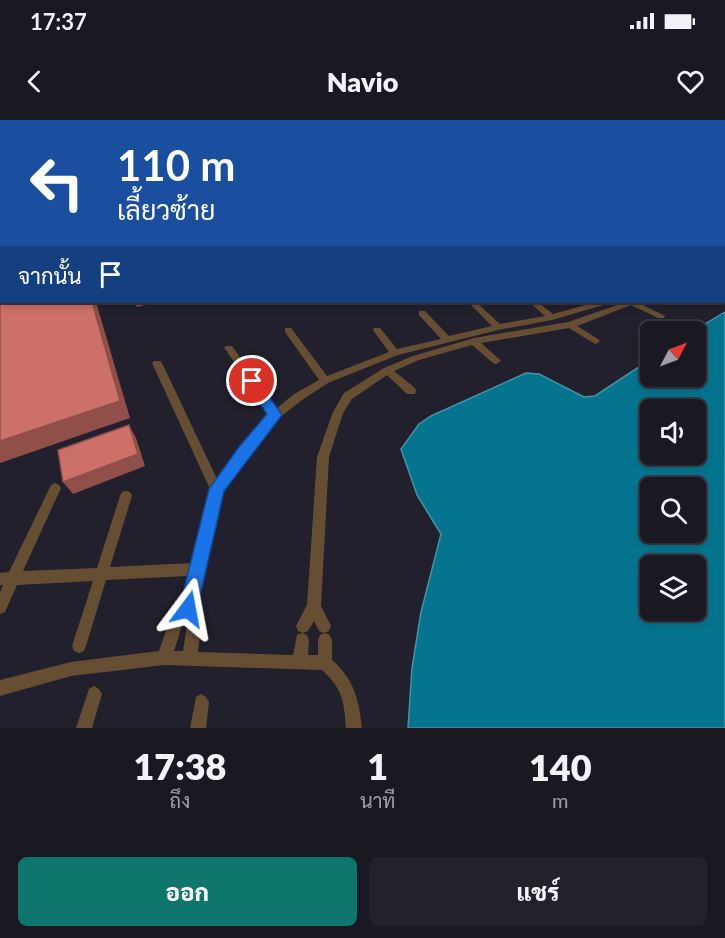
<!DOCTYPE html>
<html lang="th">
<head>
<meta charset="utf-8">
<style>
	body { margin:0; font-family:Lato,Sarabun,sans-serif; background:#23212a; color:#f1f3f6; height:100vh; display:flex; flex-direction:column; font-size:22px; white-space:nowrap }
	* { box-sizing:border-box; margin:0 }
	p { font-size:20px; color:#9fa0a5 }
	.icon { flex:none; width:33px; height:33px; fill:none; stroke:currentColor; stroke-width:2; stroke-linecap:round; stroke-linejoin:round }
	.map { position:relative; height:608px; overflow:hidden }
	.side { display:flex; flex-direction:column; background:#1a1821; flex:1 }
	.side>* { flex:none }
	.guide { position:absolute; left:0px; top:0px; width:726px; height:183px; box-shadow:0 3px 9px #0003,0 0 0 2px #38373f; background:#1a4fa0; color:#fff; overflow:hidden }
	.needle { width:39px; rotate:49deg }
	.fabs { position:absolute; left:640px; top:201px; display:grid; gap:12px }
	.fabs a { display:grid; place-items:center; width:66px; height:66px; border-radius:9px; background:#1a1821; box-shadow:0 3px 9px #0003,0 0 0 2px #38373f; font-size:30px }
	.pin { position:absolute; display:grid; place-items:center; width:51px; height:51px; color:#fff; margin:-26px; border:3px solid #fff; border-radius:50%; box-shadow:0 2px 6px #0007 }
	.me { position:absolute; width:66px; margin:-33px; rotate:13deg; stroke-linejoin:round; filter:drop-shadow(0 0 4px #0008) }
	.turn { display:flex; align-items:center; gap:21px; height:126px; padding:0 18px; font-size:27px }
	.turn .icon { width:78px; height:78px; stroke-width:2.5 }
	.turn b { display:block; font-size:42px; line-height:51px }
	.then { display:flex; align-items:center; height:57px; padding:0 18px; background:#0003; gap:12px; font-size:22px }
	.eta { display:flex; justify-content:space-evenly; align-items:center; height:102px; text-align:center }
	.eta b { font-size:36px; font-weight:800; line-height:42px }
	.primary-button { display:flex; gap:12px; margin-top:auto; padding:12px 18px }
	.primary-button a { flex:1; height:69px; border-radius:9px; background:#0f766e; color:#fff; font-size:24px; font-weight:800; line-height:69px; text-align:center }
	.primary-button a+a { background:#23212a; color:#f1f3f6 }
	.status { display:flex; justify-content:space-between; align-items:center; height:42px; padding:0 30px; background:#1a1821; direction:ltr }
	.status svg { height:16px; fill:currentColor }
	header { display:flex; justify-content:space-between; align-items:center; height:78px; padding:0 18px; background:#1a1821; font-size:27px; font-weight:800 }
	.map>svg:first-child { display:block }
	.water { fill:#05748e; stroke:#4593a7; stroke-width:1.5; fill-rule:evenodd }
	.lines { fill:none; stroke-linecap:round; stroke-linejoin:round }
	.street { fill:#664e32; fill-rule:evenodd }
	.primary { fill:#aa783b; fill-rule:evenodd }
	.shaded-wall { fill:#904f49 }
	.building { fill:#cd7168; stroke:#904f49; stroke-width:1.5 }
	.route { fill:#1a73e8; stroke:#114b97; stroke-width:1.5 }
</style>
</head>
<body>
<div class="status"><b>17:37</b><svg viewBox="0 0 49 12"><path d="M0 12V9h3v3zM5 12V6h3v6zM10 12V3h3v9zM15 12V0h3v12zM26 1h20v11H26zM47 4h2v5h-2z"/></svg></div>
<header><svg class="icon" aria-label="back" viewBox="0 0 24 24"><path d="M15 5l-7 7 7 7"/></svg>Navio<svg class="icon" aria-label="heart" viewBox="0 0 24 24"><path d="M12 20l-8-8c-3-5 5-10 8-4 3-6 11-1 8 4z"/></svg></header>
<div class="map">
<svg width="725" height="608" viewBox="0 0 725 608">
	<rect width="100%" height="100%" fill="#22202c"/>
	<path class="water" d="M725,192v416h-317l4,-60 9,-56 20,-78 -24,-39 -16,-46 18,-25 12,-8 95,-43 13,1 45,23 11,-1 56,-37v17h45v-44l-3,-1zM651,290h45v44h-45zM651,368h45v44h-45zM651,446h45v44h-45z"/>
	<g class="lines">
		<path class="street" d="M79,0h6v2h-6z
			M102,0h7l-3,2z
			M270,0h6v2h-6z
			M382,0h6l1,2h-5z
			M658,0h4l1,2h-5z
			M707,0l9,2h-7z
			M724,5h1v4l-1,-1z
			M0,15h2v4h-2z
			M724,17h1v4h-1z
			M0,28h2v4h-2z
			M0,42h2v4h-2z
			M724,42h1v4h-1z
			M724,58h1v4h-1z
			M724,70h1v4h-1z
			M724,84h1v4h-1z
			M0,98h2v5h-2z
			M0,107h2v6h-2z
			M724,110h1v5h-1z
			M724,142h1v4h-1z
			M724,176h1v4h-1z
			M468,182h8l24,22 45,-8 -16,-14h9l15,12 44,-12h11l-1,2 -55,16 -54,10 -100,25 -70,28 -26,17 -23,18 -31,36 -27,37 -26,118 6,17 -3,26 95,3 4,-20 5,-2 5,2 2,5 -1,15h10v-15l2,-5 5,-2 5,2 2,5v20c22,19 27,40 30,68h-16c-2,-26 -3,-39 -24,-58l-158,-5 -93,11 -71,20v-16l71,-18 88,-11 13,-38 10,-8 7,-29 -83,4 -20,66 -2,5 -5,2 -5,-2 -2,-5 21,-65 -76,4 -12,27 -5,2v-22l3,-7h-3v-12l9,-1 42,-87 4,-2 4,2 2,3 -38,83 74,-3 23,-72 2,-4 4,-1 4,1 2,4 -22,71 82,-4 18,-74 -58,-126 2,-2h6l2,2 55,116 23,-31 29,-33 -43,-65 -2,-2 2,-2h6l44,63 18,-15 25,-14 -34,-48v-4h6l36,48 62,-24 -16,-22 1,-2h6l17,21 44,-10 -22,-24v-4h6l24,25 43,-10zM185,500l2,6 -4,25h-9l9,-29z
			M626,182h11l28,14 -1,2h-6l-27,-13 -54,21 21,13 2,2 -2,2 -3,1 -26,-16 -88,15 18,16 2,2 -5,3 -3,-1 -21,-18 -53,15 -25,11 21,17 1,3 -1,3h-8l-20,-19 -35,24 -9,14 -14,44 -8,149 10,20 -2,5 -5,2 -5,-2 -5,-10 -6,10 -5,2 -5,-2 -2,-5 11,-21 10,-148 16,-45 11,-19 40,-25 29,-12 61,-18 94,-16z
			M94,566l5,3 3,5 -10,34h-16l13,-39z
			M201,574l5,3 3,5 -3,26h-16l6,-31z"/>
		<path class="primary" d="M358,0h10l-11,2z
			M0,132h2v8h-2z"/>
	</g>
	<path class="shaded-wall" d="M92,182h4l34,116 -130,45v-22z
		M134,182h21l-18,5z
		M129,305l7,13 9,28 -72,28 -10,-12z"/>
	<path class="building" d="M312,0h7l5,2h-16z
		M0,160h2v22h90l28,99 -120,40z
		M129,305l9,29 -75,28 -5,-32z"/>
	<path class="route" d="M252,257l4,1 26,37 -58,76 -27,118 -2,6 -7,3 -6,-3 -3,-6 30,-120 30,-42 28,-33 -22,-33z"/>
</svg>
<div class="fabs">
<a><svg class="needle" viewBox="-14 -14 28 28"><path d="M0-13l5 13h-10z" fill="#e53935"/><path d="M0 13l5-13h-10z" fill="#9fa0a5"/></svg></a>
<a><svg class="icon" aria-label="sound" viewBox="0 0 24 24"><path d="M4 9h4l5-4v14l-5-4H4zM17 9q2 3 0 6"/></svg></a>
<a><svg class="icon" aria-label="search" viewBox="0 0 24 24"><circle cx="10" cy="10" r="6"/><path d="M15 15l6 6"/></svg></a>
<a><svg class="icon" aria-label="layers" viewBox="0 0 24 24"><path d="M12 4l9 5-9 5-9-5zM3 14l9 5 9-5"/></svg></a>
</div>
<div class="pin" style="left:252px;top:261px;background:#d93025"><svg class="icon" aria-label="arrive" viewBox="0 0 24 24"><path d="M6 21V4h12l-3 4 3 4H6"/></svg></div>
<svg class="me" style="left:188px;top:489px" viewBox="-20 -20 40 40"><path d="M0-17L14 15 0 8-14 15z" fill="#1a73e8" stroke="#fff" stroke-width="4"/></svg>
<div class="guide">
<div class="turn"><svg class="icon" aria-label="left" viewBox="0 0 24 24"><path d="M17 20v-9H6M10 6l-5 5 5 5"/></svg><div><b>110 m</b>เลี้ยวซ้าย</div></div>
<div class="then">จากนั้น<svg class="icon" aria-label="arrive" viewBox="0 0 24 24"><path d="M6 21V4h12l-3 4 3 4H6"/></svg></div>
</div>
</div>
<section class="side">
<div class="eta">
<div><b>17:38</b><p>ถึง</p></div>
<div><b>1</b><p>นาที</p></div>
<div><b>140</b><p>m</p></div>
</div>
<div class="primary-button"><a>ออก</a><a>แชร์</a></div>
</section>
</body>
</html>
